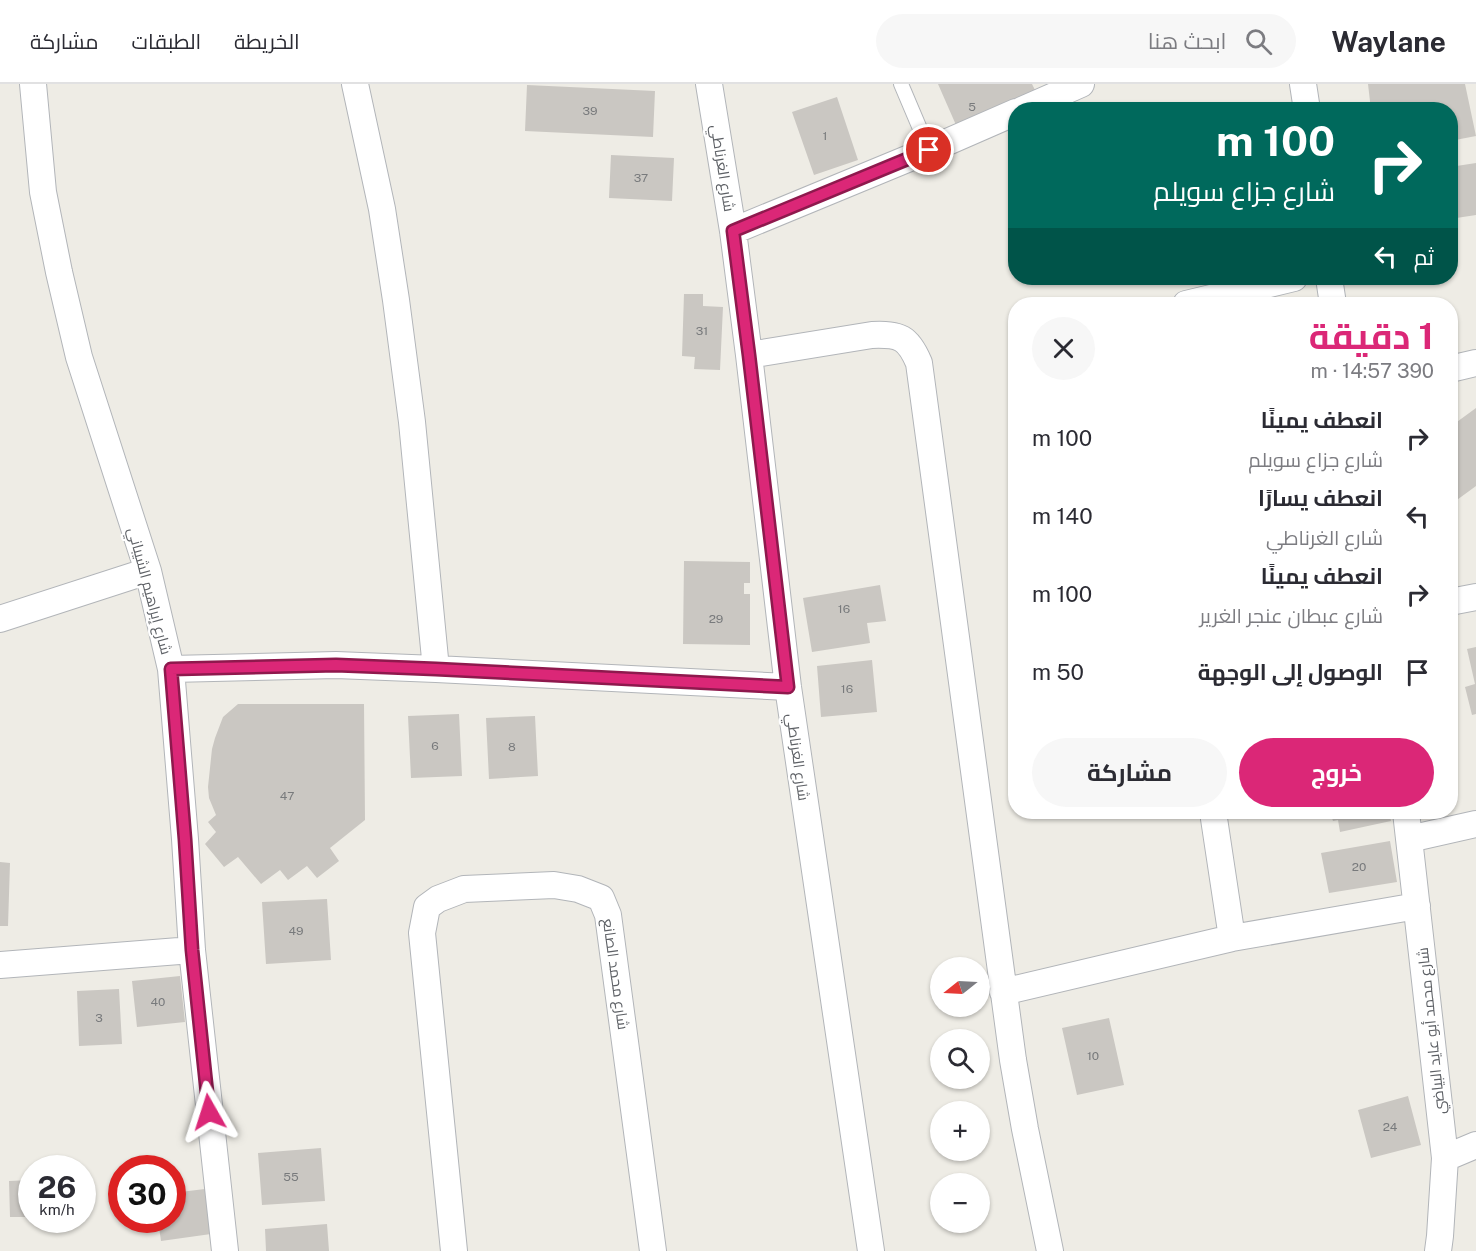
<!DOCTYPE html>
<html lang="ar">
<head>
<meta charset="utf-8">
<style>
	body { margin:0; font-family:"Public Sans",Cairo,sans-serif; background:#f7f7f7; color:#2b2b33; direction:rtl; height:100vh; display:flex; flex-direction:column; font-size:22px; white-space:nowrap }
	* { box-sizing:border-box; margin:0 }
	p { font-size:20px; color:#7c7c81 }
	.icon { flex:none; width:33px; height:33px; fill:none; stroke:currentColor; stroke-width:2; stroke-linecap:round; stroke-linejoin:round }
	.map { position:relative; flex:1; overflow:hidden; direction:ltr }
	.details { position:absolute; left:1008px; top:213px; width:450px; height:522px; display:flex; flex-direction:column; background:#fff; border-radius:24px; box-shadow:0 2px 4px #0004; direction:rtl }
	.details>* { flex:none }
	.banner { position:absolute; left:1008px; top:18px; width:450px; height:183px; border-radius:24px; box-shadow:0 2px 4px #0004; direction:rtl; background:#00695c; color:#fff; overflow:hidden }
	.needle { width:39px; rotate:252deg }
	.buttons { position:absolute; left:930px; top:873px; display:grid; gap:12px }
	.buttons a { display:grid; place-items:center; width:60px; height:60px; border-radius:50%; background:#fff; box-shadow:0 2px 4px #0004; font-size:30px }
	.speed { position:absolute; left:18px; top:1071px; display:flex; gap:12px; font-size:30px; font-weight:700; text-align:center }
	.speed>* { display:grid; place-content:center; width:78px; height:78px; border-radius:50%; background:#fff; box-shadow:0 2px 4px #0004; line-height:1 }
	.speed small { font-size:15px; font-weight:400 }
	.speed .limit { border:9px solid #d22; background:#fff; color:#111 }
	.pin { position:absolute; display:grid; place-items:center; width:51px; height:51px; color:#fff; margin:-26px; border:3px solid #fff; border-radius:50%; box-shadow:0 2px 6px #0007 }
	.me { position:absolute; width:66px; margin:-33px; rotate:354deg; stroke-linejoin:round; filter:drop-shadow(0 0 4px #0008) }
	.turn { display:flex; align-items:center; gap:21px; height:126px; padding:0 24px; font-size:27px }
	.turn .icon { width:78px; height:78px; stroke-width:2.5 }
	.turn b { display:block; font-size:42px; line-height:51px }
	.then { display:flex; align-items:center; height:57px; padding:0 24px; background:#0003; gap:12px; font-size:22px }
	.round { display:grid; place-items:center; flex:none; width:63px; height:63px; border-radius:32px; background:#f7f7f7 }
	.head { display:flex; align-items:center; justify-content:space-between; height:102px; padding:0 24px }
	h1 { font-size:36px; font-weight:700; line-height:45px; color:#db2777 }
	.primary-button { display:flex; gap:12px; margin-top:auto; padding:12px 24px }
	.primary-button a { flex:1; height:69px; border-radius:36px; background:#db2777; color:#fff; font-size:24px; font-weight:700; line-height:69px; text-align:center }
	.primary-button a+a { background:#f7f7f7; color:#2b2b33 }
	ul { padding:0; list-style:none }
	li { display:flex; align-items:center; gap:18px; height:78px; padding:0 24px }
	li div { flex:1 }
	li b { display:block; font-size:22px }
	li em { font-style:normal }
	header { display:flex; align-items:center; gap:36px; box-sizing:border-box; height:84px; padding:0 30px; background:#fff; border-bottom:2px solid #e1e1e2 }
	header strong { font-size:28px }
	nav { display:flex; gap:33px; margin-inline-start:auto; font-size:21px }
	.search { width:420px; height:54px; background:#f7f7f7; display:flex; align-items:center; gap:15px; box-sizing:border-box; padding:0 21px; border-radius:33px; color:#7c7c81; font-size:22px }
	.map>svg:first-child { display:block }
	.building { fill:#cac7c2 }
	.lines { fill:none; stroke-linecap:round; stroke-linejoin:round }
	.lane-casing { stroke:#b2b5b9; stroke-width:16 }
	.street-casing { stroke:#b2b5b9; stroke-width:28 }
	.lane { stroke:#fff; stroke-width:14 }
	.street { stroke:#fff; stroke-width:26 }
	.route-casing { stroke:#8e194d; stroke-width:15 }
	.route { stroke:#db2777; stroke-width:10 }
	.labels { text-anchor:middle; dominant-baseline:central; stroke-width:4.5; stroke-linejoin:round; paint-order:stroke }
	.number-label { font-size:12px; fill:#787a7c }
	.street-label { font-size:15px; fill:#5d6065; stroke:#fff }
</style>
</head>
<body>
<header>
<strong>Waylane</strong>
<div class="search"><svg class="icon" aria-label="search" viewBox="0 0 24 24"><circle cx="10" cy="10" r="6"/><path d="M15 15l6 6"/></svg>ابحث هنا</div>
<nav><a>الخريطة</a><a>الطبقات</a><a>مشاركة</a></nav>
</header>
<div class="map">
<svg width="1476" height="1167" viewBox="0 0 1476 1167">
	<rect width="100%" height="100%" fill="#eeece5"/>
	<path class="building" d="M938,0h94l3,6 -79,35z
		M1368,0h97l11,52 -26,5v-31h-79z
		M527,1l128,6 -2,46 -128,-6z
		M837,13l21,63 -44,15 -22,-63z
		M611,71l63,3 -2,43 -63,-3z
		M1476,79v52l-26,4v-52z
		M684,210h19v12l20,1 -3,63 -26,-1 1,-12 -13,-1z
		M1476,324v78l-26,19v-78z
		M684,477l66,1v21h-6v11h6v51l-67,-1z
		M880,501l6,36 -19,2 3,20 -58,9 -9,-54z
		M1476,563v67l-4,1 -7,-28 10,-3 -8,-35z
		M872,576l5,52 -56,5 -4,-51z
		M238,620h126l1,116 -35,28 9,13 -22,17 -10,-12 -19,14 -8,-10 -19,14 -23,-27 -14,10 -19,-23 11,-12 -8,-10 8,-7 -7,-17 -1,-11 4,-38 3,-11 8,-21z
		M459,630l3,62 -51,2 -3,-62z
		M535,632l3,60 -49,3 -3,-61z
		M1336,728h53l2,9 -51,11 -2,-12 -5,1 -2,-6 6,-2z
		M1390,757l7,41 -68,11 -8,-40z
		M0,778l10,1 -2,63h-8z
		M327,815l4,61 -65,4 -4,-62z
		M180,892l5,46 -48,5 -5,-46z
		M119,905l3,55 -43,2 -2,-55z
		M1109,934l15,67 -47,10 -15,-67z
		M1408,1012l13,49 -50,13 -13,-48z
		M321,1064l4,53 -63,4 -4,-52z
		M31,1096v37h-21l-1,-36z
		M205,1105l6,45 -50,7 -3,-21h14v-27z
		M327,1140l2,27h-63l-1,-22z"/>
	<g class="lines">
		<defs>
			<path id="lane" d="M901,0l28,66"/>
			<path id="street" d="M33,0l10,108 16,80 20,85 69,214 23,98 14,170 7,111 33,301
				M355,0l27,125 14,91 16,122 24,247
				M709,0l24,147 16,124 39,332 83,564
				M1303,0l4,26
				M1022,26l59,-26
				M733,147l196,-81 87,-38
				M1329,194l4,26
				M1186,220l108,-26
				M749,271l123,-20c28,-1 36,2 47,28l94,697 12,69 25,122
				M1450,285l26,-6
				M1450,518l26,-5
				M0,535l148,-48
				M171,585l165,-4 100,4 352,18
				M1213,728l19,126
				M1406,728l39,346 -5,78 -2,15
				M1409,755l67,-15
				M0,881l192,-15
				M1003,908l229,-54 185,-32
				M1445,1074l31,-13
				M454,1167l-32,-318 5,-26 11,-8 26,-10 90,-4 24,4 23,9 7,17 45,336"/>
		</defs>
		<use href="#lane" class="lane-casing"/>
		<use href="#street" class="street-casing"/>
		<use href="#lane" class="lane"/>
		<use href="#street" class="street"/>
	</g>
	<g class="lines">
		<defs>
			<path id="route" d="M209,1028l-17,-162 -7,-111 -14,-170 165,-4 100,4 352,18 -39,-332 -16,-124 196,-81"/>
		</defs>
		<use href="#route" class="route-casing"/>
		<use href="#route" class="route"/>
	</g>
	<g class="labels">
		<g class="number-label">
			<text x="972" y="23">5</text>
			<text x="590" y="27">39</text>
			<text x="825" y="52">1</text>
			<text x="641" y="94">37</text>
			<text x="702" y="247">31</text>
			<text x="844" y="525">16</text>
			<text x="716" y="535">29</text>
			<text x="847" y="605">16</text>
			<text x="435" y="662">6</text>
			<text x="512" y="663">8</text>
			<text x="287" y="712">47</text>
			<text x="1359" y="783">20</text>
			<text x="296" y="847">49</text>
			<text x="158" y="918">40</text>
			<text x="99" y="934">3</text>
			<text x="1093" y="972">10</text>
			<text x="1390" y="1043">24</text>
			<text x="291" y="1093">55</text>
		</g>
		<g class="street-label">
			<text transform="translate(723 84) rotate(81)">شارع الغرناطي</text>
			<text transform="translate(150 507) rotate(75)">شارع إبراهيم الشيباني</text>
			<text transform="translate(798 673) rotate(82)">شارع الغرناطي</text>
			<text transform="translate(616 890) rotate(82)">شارع محمد الصانع</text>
			<text transform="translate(1431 947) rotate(-96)">شارع محمد أبو عايد البياضي</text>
		</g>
	</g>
</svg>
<div class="buttons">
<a><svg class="needle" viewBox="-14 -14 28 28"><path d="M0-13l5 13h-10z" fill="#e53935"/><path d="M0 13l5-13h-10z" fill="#7c7c81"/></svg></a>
<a><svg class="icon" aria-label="search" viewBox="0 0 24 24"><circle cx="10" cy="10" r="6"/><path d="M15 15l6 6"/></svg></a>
<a>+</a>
<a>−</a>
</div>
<div class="speed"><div>26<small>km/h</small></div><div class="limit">30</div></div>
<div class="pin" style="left:929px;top:66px;background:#d93025"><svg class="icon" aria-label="arrive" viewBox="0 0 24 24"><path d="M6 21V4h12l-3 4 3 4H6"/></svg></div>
<svg class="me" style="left:209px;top:1028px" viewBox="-20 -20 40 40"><path d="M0-17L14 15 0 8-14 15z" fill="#db2777" stroke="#fff" stroke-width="4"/></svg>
<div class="banner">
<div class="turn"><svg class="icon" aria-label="right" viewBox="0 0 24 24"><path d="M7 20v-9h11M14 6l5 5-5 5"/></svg><div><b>100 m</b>شارع جزاع سويلم</div></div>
<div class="then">ثم<svg class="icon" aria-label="left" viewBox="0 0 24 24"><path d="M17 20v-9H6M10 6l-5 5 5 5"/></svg></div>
</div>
<section class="details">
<div class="head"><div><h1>1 دقيقة</h1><p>390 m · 14:57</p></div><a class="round"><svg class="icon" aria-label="close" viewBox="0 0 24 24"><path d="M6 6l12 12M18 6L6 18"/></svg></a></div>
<ul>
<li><svg class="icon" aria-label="right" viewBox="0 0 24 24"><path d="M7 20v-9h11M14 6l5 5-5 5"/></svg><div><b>انعطف يمينًا</b><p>شارع جزاع سويلم</p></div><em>100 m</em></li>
<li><svg class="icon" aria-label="left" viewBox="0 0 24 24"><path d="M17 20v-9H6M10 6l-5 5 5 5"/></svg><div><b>انعطف يسارًا</b><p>شارع الغرناطي</p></div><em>140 m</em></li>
<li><svg class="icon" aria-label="right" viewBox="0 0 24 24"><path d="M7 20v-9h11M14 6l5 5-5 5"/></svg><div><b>انعطف يمينًا</b><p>شارع عبطان عنجر الغرير</p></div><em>100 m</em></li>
<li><svg class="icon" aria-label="arrive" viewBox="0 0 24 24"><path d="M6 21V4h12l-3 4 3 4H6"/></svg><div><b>الوصول إلى الوجهة</b></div><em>50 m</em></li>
</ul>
<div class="primary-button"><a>خروج</a><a>مشاركة</a></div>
</section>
</div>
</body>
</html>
